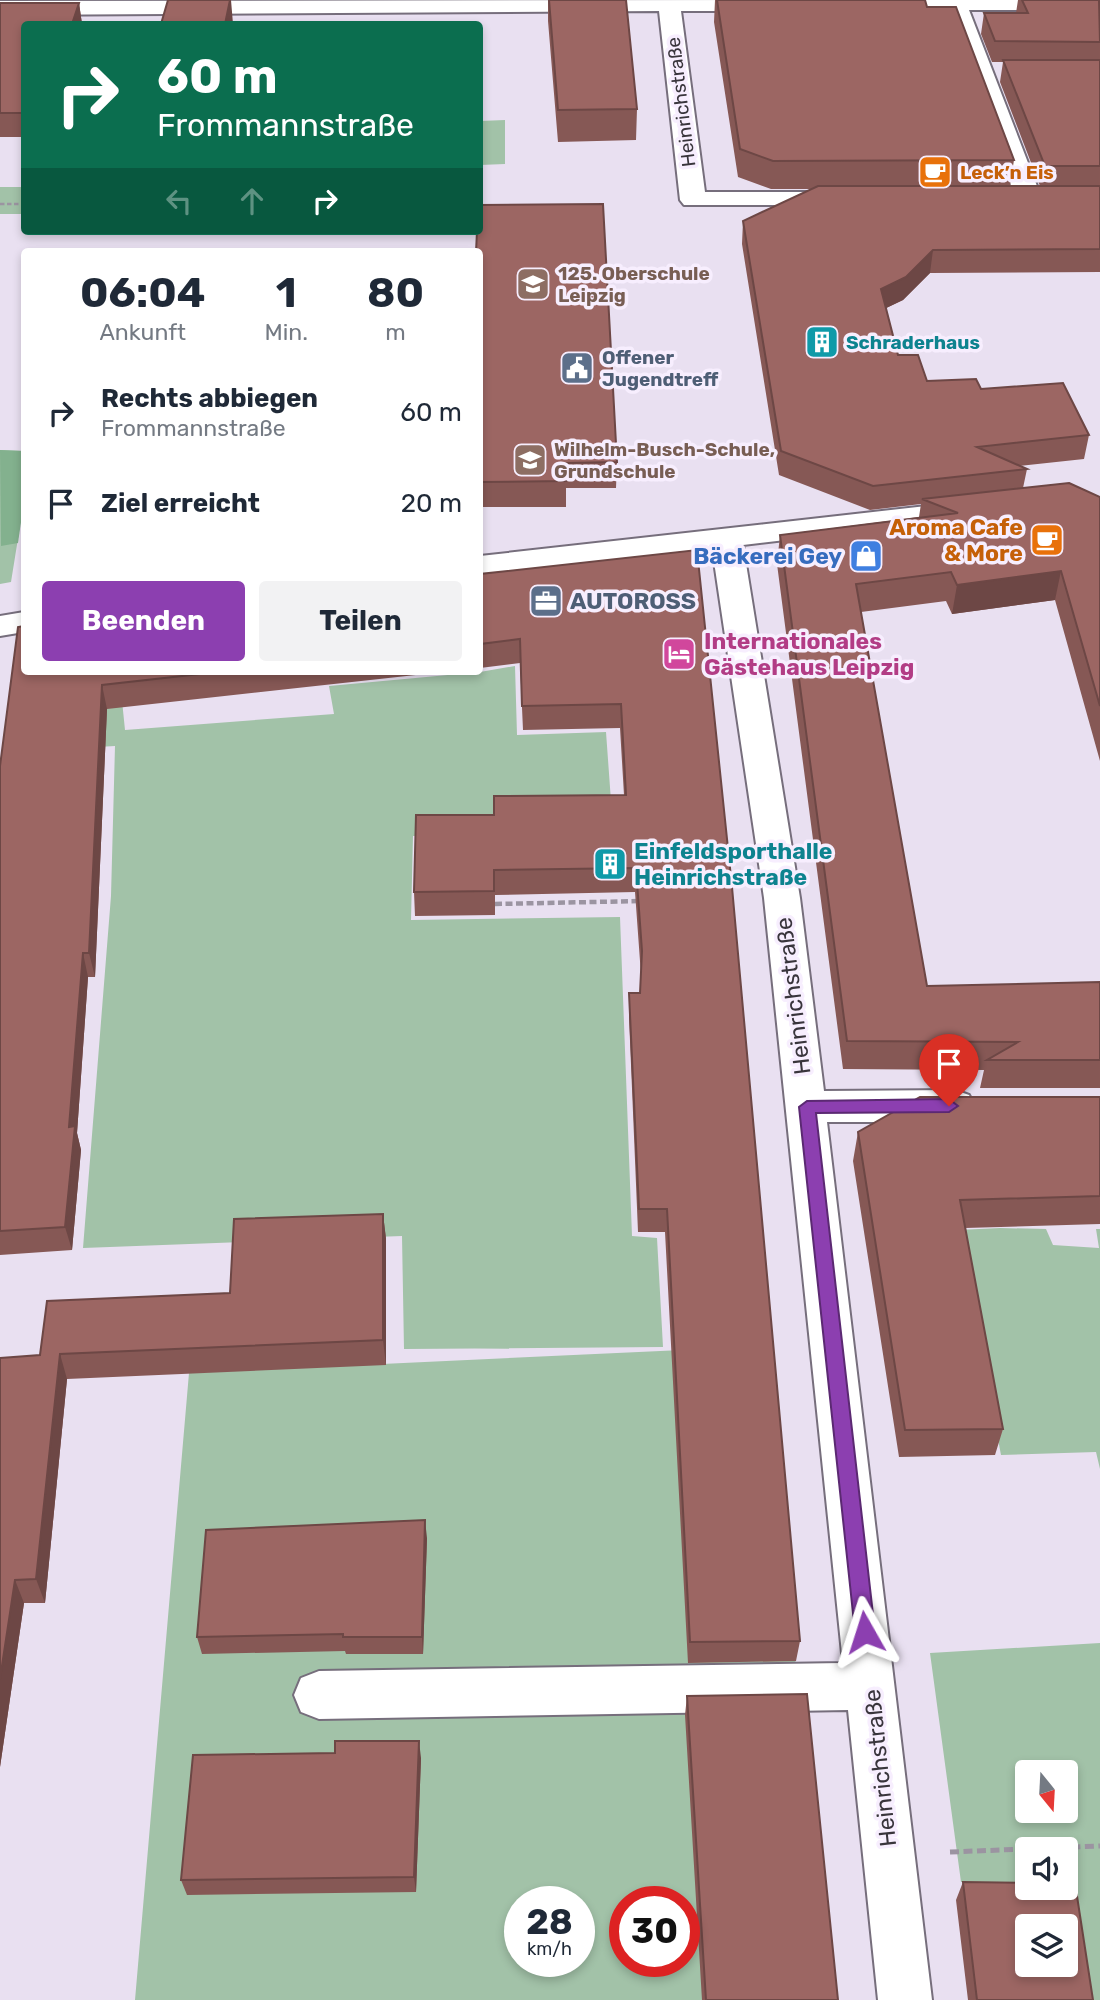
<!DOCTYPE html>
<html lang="de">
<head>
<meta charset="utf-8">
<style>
	body { margin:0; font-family:Rubik,sans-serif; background:#f2f2f3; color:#1f2937; height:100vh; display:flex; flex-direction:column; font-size:26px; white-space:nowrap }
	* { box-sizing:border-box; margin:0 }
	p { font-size:23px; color:#747a83 }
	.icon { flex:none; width:38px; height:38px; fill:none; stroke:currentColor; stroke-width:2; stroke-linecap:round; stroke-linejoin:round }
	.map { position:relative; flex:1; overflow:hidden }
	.drawer { position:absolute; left:21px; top:248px; width:462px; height:427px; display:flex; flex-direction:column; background:#fff; border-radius:7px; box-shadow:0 4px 10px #0003 }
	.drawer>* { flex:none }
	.banner { position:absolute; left:21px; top:21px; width:462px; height:214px; border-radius:7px; box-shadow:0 4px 10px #0003; background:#0b6e4f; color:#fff; overflow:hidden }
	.needle { width:46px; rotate:162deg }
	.tools { position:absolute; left:1015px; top:1760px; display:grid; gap:14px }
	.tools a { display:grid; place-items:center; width:63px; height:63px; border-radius:7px; background:#fff; box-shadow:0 4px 10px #0003; font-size:35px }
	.speed { position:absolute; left:504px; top:1886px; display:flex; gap:14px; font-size:35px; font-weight:700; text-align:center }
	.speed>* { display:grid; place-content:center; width:91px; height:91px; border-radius:50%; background:#fff; box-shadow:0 4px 10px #0003; line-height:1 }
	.speed small { font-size:18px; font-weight:400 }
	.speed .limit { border:10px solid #d22; background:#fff; color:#111 }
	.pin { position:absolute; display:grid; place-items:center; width:60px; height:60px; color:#fff; margin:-72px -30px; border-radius:50% 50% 50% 0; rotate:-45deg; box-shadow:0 0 7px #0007 }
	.pin .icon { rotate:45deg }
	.me { position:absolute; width:77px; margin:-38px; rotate:354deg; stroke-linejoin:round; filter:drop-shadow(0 0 5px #0008) }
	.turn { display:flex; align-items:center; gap:24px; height:147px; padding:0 21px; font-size:32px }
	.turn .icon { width:91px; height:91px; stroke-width:2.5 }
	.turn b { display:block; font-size:49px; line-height:60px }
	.lanes { display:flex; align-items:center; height:66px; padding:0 21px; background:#0003; justify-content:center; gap:35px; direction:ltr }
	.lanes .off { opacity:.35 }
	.eta { display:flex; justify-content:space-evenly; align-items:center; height:119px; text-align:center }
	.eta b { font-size:42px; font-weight:700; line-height:49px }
	.action { display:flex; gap:14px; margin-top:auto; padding:14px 21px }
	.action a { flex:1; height:80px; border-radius:7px; background:#8c3fb0; color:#fff; font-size:28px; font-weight:700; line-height:80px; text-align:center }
	.action a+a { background:#f2f2f3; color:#1f2937 }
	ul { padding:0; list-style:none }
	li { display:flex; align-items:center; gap:21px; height:91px; padding:0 21px }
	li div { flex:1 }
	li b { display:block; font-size:26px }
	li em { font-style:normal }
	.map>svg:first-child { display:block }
	.green { fill:#a2c2a8; fill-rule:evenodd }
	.forest { fill:#83b18e }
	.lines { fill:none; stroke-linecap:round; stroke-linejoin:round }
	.minor-casing { stroke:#766e7c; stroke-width:4 }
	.path-far2 { stroke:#9b94a1; stroke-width:2.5; stroke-dasharray:4.5 2.5; stroke-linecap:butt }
	.path-far1 { stroke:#9b94a1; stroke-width:4.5; stroke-dasharray:7 3.5; stroke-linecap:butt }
	.path { stroke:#9b94a1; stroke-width:5; stroke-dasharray:9 4.5; stroke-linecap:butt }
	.minor { fill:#fff; fill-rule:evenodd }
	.wall { fill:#865855 }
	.shaded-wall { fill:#6d4745 }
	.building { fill:#9c6663; stroke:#6d4745; stroke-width:2; fill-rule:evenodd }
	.route { fill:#8c3fb0; stroke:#5b2972; stroke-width:2 }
	.labels { text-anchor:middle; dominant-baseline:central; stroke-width:7; stroke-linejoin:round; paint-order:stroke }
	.far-street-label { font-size:19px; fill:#39353c; stroke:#f7eefe }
	.far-food-label { font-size:19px; font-weight:bold; fill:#c56008; stroke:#f7eefe; text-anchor:start }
	.far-education-label { font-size:19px; font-weight:bold; fill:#785e54; stroke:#f7eefe; text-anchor:start }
	.far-culture-label { font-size:19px; font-weight:bold; fill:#0d838f; stroke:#f7eefe; text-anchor:start }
	.far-service-label { font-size:19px; font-weight:bold; fill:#4e5e75; stroke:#f7eefe; text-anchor:start }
	.food-label { font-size:23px; font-weight:bold; fill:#c56008; stroke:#f7eefe; text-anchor:end }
	.shop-label { font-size:23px; font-weight:bold; fill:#366cbe; stroke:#f7eefe; text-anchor:end }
	.service-label { font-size:23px; font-weight:bold; fill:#4e5e75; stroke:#f7eefe; text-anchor:start }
	.hotel-label { font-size:23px; font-weight:bold; fill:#b23c85; stroke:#f7eefe; text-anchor:start }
	.culture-label { font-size:23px; font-weight:bold; fill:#0d838f; stroke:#f7eefe; text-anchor:start }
	.street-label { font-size:23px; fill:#39353c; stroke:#f7eefe }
</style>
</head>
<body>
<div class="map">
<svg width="1100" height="2000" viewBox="0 0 1100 2000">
	<rect width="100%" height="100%" fill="#e9e0f1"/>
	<path class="green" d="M505,120v44l-25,1v-44z
		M0,187h24v27h-24z
		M0,450l24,1v50l-13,81 -11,2z
		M515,666l2,69 89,-3 6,83 -123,19 -76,2 -2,84 209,-3 12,319 25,2 6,109 -259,2 -2,-113 -319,12 28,-352 4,-150 -104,6 109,-71 5,49 209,-16 -5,-28 151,-14z
		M1000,1228l46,1 7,16 46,3 -3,-19h4v240l-4,-17 -95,3 -43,-225z
		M768,1346l57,654h-690l54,-627zM520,1902h59v60h-59zM625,1902h59v60h-59z
		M1100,1643v357h-11l-23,-117v-33h-39v33l-66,-1 -31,-229zM1027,1773h39v38h-39z"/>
	<path class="forest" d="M0,450l24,1v50l-6,42 -17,3z"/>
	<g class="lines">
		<defs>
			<path id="minor" d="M778,0l2,4 -3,5 -8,2h-88l24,181h135l9,3 4,5 -4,5h-165l-4,-5 -21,-189 -659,4v-14z
				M866,0h234v10h-131l73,189 -4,5h-18l-4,-5 -70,-189h-71l-8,-2 -3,-5z
				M971,501l11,2 4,7 -4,7 -239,28 57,353 24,193 131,-1 14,5 6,11 -6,11 -14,5h-128l105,878h-54l-30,-290 -529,9 -18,-7 -7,-17 7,-17 18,-7 524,-8 -79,-765 -52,-350 -232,27v-19z
				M24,612v20l-24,4v-20z"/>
		</defs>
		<use href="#minor" class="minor-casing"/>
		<path class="path-far2" d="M0,204h24"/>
		<path class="path-far1" d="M495,904l146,-3"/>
		<path class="path" d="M950,1852l150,-6"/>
		<use href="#minor" class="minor"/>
	</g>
	<path class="wall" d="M548,0h78l11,109 -1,31 -78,2 -10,-121z
		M715,0h210l2,7 87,153 -4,26h30l-40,-104 3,-20h-11l-11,-28 3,-21h32l2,-13h81l1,2v270l-170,1 -27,27 -17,8 12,47 29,26 54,8 108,46 -5,24 -65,7 8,3 -4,19 77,9v264l-45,-161 -103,14 -6,-13 -85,11 66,374 173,-4v106h-120l4,-18 -141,-1 -66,-505 3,-29 139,-18 2,-13 -51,6 -91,-35 -37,-231 1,-23 68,-32h-40l-33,-12 -24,-155z
		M0,3h79l3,21h-58v113h-24z
		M480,252l137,210 -1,26h-50v19h-86z
		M697,550l103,1091 -4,20 -108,2 -23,-431h-27l-9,-215v-24h11l1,-18 -6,-83 -140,3v20l-80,1 -1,-24 80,-77 130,-20 -4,-67 -97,2 -3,-67 -40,5v-94z
		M24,672h419l-336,37 -12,268h-7l-11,156 4,17 -9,100 -72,5v-489z
		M1100,1097v127l-135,4 38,201 -8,26 -96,2 -46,-296 5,-29z
		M383,1214l3,25v126l-319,14 -22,224h-21l-24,164v-409l40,-3 190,-62z
		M427,1538l-4,116h-77l-1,-3 -143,3 -5,-17z
		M687,1696l151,304h-136l-17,-285z
		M421,1758l-5,134 -229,3 -6,-15z
		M963,1882l130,118h-125l-12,-100z"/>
	<path class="shaded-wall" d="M230,0h1l2,24h-8z
		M79,3l3,21h-10z
		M933,250l-3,23 -27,27 -25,12 3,-23z
		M1061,571l-6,29 -103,14 5,-29z
		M102,685l5,24 -12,268 -6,-24z
		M83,953l5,24 -11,156 4,17 -9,100 -7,-23 4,-100z
		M383,1214l3,25v126l-3,-25z
		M60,1354l7,25 -22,224 -9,-24z
		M425,1520l2,18 -4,116 -1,-17z
		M15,1580l9,23 -24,164v-88z
		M419,1741l2,17 -5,134 -2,-15z"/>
	<path class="building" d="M168,0h62l-5,24h-64z
		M549,0h77l11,109 -79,1z
		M717,0h208l2,7h29l58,153 -241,1 -33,-12z
		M1022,0h77l1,42 -105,-1 -11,-28h44z
		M0,3h79l-7,21h-48v89h-24z
		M1003,60h97v106h-55z
		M818,186h282v63l-167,1 -27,27 -25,12 17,66h20l9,26 49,-2 5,10 82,-6 26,52 -112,12 50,22 -154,17 -92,-35 -38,-230z
		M603,204l14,258 -52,1 1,18 -86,1v-230h-4l1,-21h3v-26z
		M1069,483l31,14v209l-39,-135 -104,14 -6,-13 -95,12 71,402 173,-4v78h-113l31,-18 -171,-1 -67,-506 178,-22 -36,-14z
		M697,550l35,337 68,754 -110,1 -23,-433h-28l-10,-216h11l2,-42 -6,-83 -142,2v21l-80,1 2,-77h78v-19l132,-1 -5,-91 -99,2 -2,-67 -40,5v-70z
		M24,626v46h194l-116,13 -13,268h-6l-14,174 6,-1 -10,101 -65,4v-465l18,-139z
		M920,1097h180v99l-140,4 43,229 -98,1 -47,-298z
		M383,1214v126l-323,14 -24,225 -21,1 -15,99v-321l40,-3 7,-54 183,-8 4,-74z
		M425,1520l-3,117h-79v-3l-146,3 9,-107z
		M807,1694l31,306h-132l-19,-304z
		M335,1741h84l-5,136 -233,3 12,-125 142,-2z
		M963,1882l64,1v5h39v-5h9l18,117h-116zM1027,1927h39v38h-39z"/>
	<path class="route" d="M949,1099l9,7 -9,6 -133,1 59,519 -3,7 -7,2 -7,-2 -3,-7 -56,-525 8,-6z"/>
	<defs>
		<symbol id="cafe-square" viewBox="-11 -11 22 22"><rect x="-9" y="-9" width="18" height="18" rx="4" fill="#e8710a" stroke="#f7eefe"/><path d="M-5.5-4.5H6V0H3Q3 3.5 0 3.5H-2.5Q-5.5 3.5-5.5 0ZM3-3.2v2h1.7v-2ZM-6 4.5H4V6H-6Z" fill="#fff"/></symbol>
		<symbol id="school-square" viewBox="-11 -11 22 22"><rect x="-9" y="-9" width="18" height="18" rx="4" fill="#8d6e63" stroke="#f7eefe"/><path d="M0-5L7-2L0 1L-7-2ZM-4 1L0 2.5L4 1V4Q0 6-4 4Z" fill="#fff"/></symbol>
		<symbol id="building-square" viewBox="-11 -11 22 22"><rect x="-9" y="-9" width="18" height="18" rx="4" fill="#0f9aa8" stroke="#f7eefe"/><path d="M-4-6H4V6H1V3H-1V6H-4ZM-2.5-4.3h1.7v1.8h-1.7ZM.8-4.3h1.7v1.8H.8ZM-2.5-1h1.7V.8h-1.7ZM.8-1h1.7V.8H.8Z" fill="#fff"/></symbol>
		<symbol id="civic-square" viewBox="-11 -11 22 22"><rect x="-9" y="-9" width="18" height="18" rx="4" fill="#5c6f8a" stroke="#f7eefe"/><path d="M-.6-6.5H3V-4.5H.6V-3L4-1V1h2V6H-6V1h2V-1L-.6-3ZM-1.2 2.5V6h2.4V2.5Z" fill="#fff"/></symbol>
		<symbol id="shop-square" viewBox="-11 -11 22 22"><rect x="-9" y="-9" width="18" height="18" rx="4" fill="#3f7fe0" stroke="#f7eefe"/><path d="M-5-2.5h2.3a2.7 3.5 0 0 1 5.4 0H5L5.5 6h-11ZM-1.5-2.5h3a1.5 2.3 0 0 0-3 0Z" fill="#fff"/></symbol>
		<symbol id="office-square" viewBox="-11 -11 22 22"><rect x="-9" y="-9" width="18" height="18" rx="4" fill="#5c6f8a" stroke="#f7eefe"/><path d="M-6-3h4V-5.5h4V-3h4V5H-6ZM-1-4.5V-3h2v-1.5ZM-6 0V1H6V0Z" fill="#fff"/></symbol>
		<symbol id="hotel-square" viewBox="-11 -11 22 22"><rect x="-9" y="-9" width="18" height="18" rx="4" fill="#d1479c" stroke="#f7eefe"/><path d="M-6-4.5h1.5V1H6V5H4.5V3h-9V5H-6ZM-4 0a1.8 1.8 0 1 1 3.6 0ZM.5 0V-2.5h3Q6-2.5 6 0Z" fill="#fff"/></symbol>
	</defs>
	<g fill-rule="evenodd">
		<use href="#cafe-square" x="916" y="153" width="38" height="38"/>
		<use href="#school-square" x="514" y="265" width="38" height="38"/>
		<use href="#building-square" x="803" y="323" width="38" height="38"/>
		<use href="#civic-square" x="558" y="349" width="38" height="38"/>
		<use href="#school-square" x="511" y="441" width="38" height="38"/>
		<use href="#cafe-square" x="1028" y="521" width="38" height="38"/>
		<use href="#shop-square" x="847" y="537" width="38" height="38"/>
		<use href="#office-square" x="527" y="582" width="38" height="38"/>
		<use href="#hotel-square" x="660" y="635" width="38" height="38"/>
		<use href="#building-square" x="591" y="845" width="38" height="38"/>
	</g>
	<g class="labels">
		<g class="far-street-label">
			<text transform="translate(681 102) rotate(-97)">Heinrichstraße</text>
		</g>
		<g class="far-food-label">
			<text x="960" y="172">Leck’n Eis</text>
		</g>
		<g class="far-education-label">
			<text x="558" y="273">125. Oberschule<tspan x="558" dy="22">Leipzig</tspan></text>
			<text x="554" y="449">Wilhelm-Busch-Schule,<tspan x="554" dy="22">Grundschule</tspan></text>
		</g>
		<g class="far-culture-label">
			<text x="846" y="342">Schraderhaus</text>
		</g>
		<g class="far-service-label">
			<text x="602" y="357">Offener<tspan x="602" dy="22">Jugendtreff</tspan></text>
		</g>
		<g class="food-label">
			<text x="1023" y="527">Aroma Cafe<tspan x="1023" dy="26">&amp; More</tspan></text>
		</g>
		<g class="shop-label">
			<text x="842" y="556">Bäckerei Gey</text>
		</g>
		<g class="service-label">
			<text x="570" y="601">AUTOROSS</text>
		</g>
		<g class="hotel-label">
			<text x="704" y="641">Internationales<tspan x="704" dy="26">Gästehaus Leipzig</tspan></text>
		</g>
		<g class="culture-label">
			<text x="634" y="851">Einfeldsporthalle<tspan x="634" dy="26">Heinrichstraße</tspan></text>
		</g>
		<g class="street-label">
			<text transform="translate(793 996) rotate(-97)">Heinrichstraße</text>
			<text transform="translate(880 1768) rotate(-96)">Heinrichstraße</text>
		</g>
	</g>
</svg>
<div class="tools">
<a><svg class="needle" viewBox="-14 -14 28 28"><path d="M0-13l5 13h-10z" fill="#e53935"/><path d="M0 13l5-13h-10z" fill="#747a83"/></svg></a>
<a><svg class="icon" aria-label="sound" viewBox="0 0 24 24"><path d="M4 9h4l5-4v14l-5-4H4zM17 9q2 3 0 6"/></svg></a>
<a><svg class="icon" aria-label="layers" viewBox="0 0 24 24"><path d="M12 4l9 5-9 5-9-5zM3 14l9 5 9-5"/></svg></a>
</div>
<div class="speed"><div>28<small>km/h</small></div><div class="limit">30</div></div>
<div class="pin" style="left:949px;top:1106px;background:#d93025"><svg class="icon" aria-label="arrive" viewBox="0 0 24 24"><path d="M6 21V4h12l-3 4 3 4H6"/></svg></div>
<svg class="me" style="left:865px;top:1632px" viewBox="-20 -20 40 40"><path d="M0-17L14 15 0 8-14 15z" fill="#8c3fb0" stroke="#fff" stroke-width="4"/></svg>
<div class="banner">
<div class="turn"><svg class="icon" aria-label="right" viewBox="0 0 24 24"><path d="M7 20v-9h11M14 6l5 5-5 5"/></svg><div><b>60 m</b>Frommannstraße</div></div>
<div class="lanes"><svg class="icon off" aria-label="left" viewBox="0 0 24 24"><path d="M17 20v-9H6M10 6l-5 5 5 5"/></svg><svg class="icon off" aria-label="ahead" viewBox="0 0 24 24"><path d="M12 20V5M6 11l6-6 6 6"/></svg><svg class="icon" aria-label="right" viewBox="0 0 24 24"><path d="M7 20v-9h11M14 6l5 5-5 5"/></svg></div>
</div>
<section class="drawer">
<div class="eta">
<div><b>06:04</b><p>Ankunft</p></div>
<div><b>1</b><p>Min.</p></div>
<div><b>80</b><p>m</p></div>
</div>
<ul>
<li><svg class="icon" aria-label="right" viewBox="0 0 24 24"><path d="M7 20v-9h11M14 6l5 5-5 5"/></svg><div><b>Rechts abbiegen</b><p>Frommannstraße</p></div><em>60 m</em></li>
<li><svg class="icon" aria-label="arrive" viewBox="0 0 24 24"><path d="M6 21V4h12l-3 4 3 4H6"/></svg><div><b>Ziel erreicht</b></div><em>20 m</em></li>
</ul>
<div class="action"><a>Beenden</a><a>Teilen</a></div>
</section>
</div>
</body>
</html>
